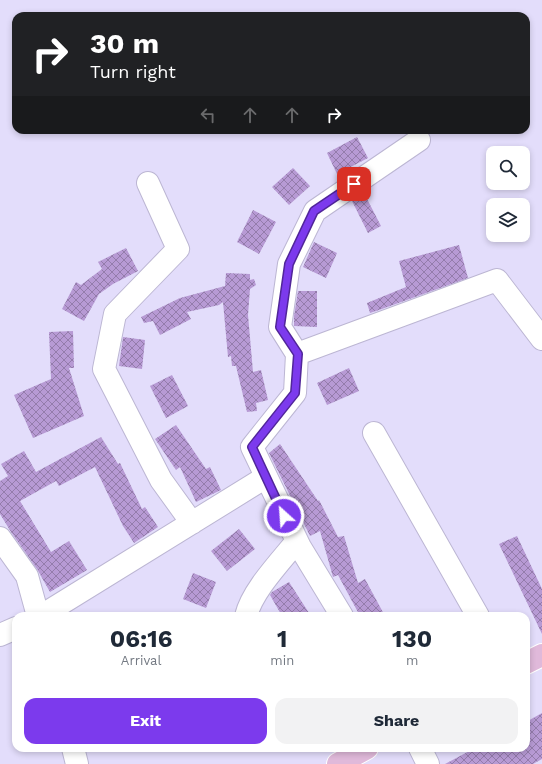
<!DOCTYPE html>
<html lang="en">
<head>
<meta charset="utf-8">
<style>
	body { margin:0; font-family:"Work Sans",sans-serif; background:#f2f2f3; color:#1f2937; height:100vh; display:flex; flex-direction:column; font-size:15px; white-space:nowrap }
	* { box-sizing:border-box; margin:0 }
	p { font-size:13px; color:#747a83 }
	.icon { flex:none; width:22px; height:22px; fill:none; stroke:currentColor; stroke-width:2; stroke-linecap:round; stroke-linejoin:round }
	.map { position:relative; flex:1; overflow:hidden }
	.sheet { position:absolute; left:12px; top:612px; width:518px; height:140px; display:flex; flex-direction:column; background:#fff; border-radius:12px; box-shadow:0 2px 6px #0003 }
	.sheet>* { flex:none }
	.hud { position:absolute; left:12px; top:12px; width:518px; height:122px; border-radius:12px; box-shadow:0 2px 6px #0003; background:#202124; color:#fff; overflow:hidden }
	.tools { position:absolute; left:486px; top:146px; display:grid; gap:8px }
	.tools a { display:grid; place-items:center; width:44px; height:44px; border-radius:8px; background:#fff; box-shadow:0 2px 6px #0003; font-size:20px }
	.pin { position:absolute; display:grid; place-items:center; width:34px; height:34px; color:#fff; margin:-17px; border-radius:8px; box-shadow:0 2px 6px #0006 }
	.me { position:absolute; width:44px; margin:-22px; rotate:334deg; stroke-linejoin:round; filter:drop-shadow(0 0 3px #0008) }
	.turn { display:flex; align-items:center; gap:14px; height:84px; padding:0 12px; font-size:18px }
	.turn .icon { width:52px; height:52px; stroke-width:2.5 }
	.turn b { display:block; font-size:28px; line-height:34px }
	.lanes { display:flex; align-items:center; height:38px; padding:0 12px; background:#0003; justify-content:center; gap:20px; direction:ltr }
	.lanes .off { opacity:.35 }
	.eta { display:flex; justify-content:space-evenly; align-items:center; height:68px; text-align:center }
	.eta b { font-size:24px; font-weight:700; line-height:28px }
	.cta { display:flex; gap:8px; margin-top:auto; padding:8px 12px }
	.cta a { flex:1; height:46px; border-radius:12px; background:#7c3aed; color:#fff; font-size:16px; font-weight:700; line-height:46px; text-align:center }
	.cta a+a { background:#f2f2f3; color:#1f2937 }
	.map>svg:first-child { display:block }
	.building { fill:url(#building-cross-hatch) }
	.lines { fill:none; stroke-linecap:round; stroke-linejoin:round }
	.minor-casing { stroke:#bcb6d3; stroke-width:24 }
	.major-casing { stroke:#fff; stroke-width:24 }
	.minor { stroke:#fff; stroke-width:22 }
	.major { stroke:#e0b9da; stroke-width:22 }
	.route-casing { stroke:#51269a; stroke-width:10 }
	.route { stroke:#7c3aed; stroke-width:7 }
</style>
</head>
<body>
<div class="map">
<svg width="542" height="764" viewBox="0 0 542 764">
	<defs>
		<pattern id="building-cross-hatch" width="8" height="8" patternUnits="userSpaceOnUse"><rect width="8" height="8" fill="#b79ad4"/><path d="M0 0l8 8M0 8l8-8" fill="none" stroke="#947cab"/></pattern>
	</defs>
	<rect width="100%" height="100%" fill="#e3ddfb"/>
	<path class="building" d="M357,137l11,21 -31,16 -10,-21z
		M293,168l17,18 -21,19 -17,-18z
		M364,193l17,33 -13,7 -16,-32z
		M253,210l23,12 -17,32 -22,-12z
		M314,242l23,11 -11,25 -23,-11z
		M459,245l9,33 -89,32 -9,3 -3,-10 39,-16 -7,-26z
		M126,248l12,23 -25,13 -14,10 -15,27 -22,-12 14,-27 5,3 21,-16 -4,-7z
		M226,273l24,1v6l4,-1 2,6 -6,4 -2,26 5,57 8,-2 7,30 -12,3 1,8 -10,1 -11,-46h-4l-1,-10 -3,1 -5,-55 -4,3 -32,7 4,7 -31,16 -7,-14 -9,2 -3,-6 39,-19 45,-12z
		M298,291h19v36l-23,-1v-10z
		M73,331l1,37h-5l15,48 -51,22 -19,-43 37,-16 -2,-47z
		M123,337l22,3 -3,29 -23,-3z
		M349,368l10,23 -32,14 -10,-22z
		M172,375l16,31 -22,12 -16,-32z
		M176,425l30,44 4,-2 11,23 -25,12 -16,-35 -4,3 -21,-31z
		M101,437l17,27 2,-1 22,46 3,-2 13,20 -24,16 -11,-17 -28,-59 -36,19 -3,-5 -36,20 31,51 18,-11 18,29 -37,22 -13,-23 -26,-37 -11,-18v-33l8,-5 -7,-12 23,-13 12,21z
		M280,444l38,57 1,-1 19,37 6,-1 14,47 7,-4 20,37h-25l-22,-41 -5,2 -13,-46 -10,5 -41,-83z
		M239,529l16,20 -28,22 -16,-20z
		M517,536l25,53v45l-43,-90z
		M193,573l23,9 -10,26 -23,-9z
		M289,582l22,34h-29l-12,-21 2,-3z
		M542,713v46l-9,5h-88l30,-16h51v-26z"/>
	<g class="lines">
		<defs>
			<path id="minor" d="M148,183l30,66 -63,65 -11,55 57,111 31,43
				M297,354l200,-74 45,59
				M374,433l104,183
				M0,538l27,38 11,40
				M41,616l225,-139
				M246,616c6,-25 34,-54 51,-75
				M342,616l-42,-69 -48,-100 43,-54 2,-39 -17,-27 9,-63 26,-53 104,-71
				M0,635l16,-7
				M73,748l4,16
				M420,748l8,16"/>
			<path id="major" d="M526,663l16,-8
				M338,764l29,-16"/>
		</defs>
		<use href="#minor" class="minor-casing"/>
		<use href="#major" class="major-casing"/>
		<use href="#minor" class="minor"/>
		<use href="#major" class="major"/>
	</g>
	<g class="lines">
		<defs>
			<path id="route" d="M284,516l-32,-69 43,-54 3,-39 -18,-27 9,-63 25,-53 40,-27"/>
		</defs>
		<use href="#route" class="route-casing"/>
		<use href="#route" class="route"/>
	</g>
</svg>
<div class="tools">
<a><svg class="icon" aria-label="search" viewBox="0 0 24 24"><circle cx="10" cy="10" r="6"/><path d="M15 15l6 6"/></svg></a>
<a><svg class="icon" aria-label="layers" viewBox="0 0 24 24"><path d="M12 4l9 5-9 5-9-5zM3 14l9 5 9-5"/></svg></a>
</div>
<div class="pin" style="left:354px;top:184px;background:#d93025"><svg class="icon" aria-label="arrive" viewBox="0 0 24 24"><path d="M6 21V4h12l-3 4 3 4H6"/></svg></div>
<svg class="me" style="left:284px;top:516px" viewBox="-20 -20 40 40"><circle r="17" fill="#7c3aed" stroke="#fff" stroke-width="3"/><path d="M0-11L8 9 0 5-8 9z" fill="#fff"/></svg>
<div class="hud">
<div class="turn"><svg class="icon" aria-label="right" viewBox="0 0 24 24"><path d="M7 20v-9h11M14 6l5 5-5 5"/></svg><div><b>30 m</b>Turn right</div></div>
<div class="lanes"><svg class="icon off" aria-label="left" viewBox="0 0 24 24"><path d="M17 20v-9H6M10 6l-5 5 5 5"/></svg><svg class="icon off" aria-label="ahead" viewBox="0 0 24 24"><path d="M12 20V5M6 11l6-6 6 6"/></svg><svg class="icon off" aria-label="ahead" viewBox="0 0 24 24"><path d="M12 20V5M6 11l6-6 6 6"/></svg><svg class="icon" aria-label="right" viewBox="0 0 24 24"><path d="M7 20v-9h11M14 6l5 5-5 5"/></svg></div>
</div>
<section class="sheet">
<div class="eta">
<div><b>06:16</b><p>Arrival</p></div>
<div><b>1</b><p>min</p></div>
<div><b>130</b><p>m</p></div>
</div>
<div class="cta"><a>Exit</a><a>Share</a></div>
</section>
</div>
</body>
</html>
